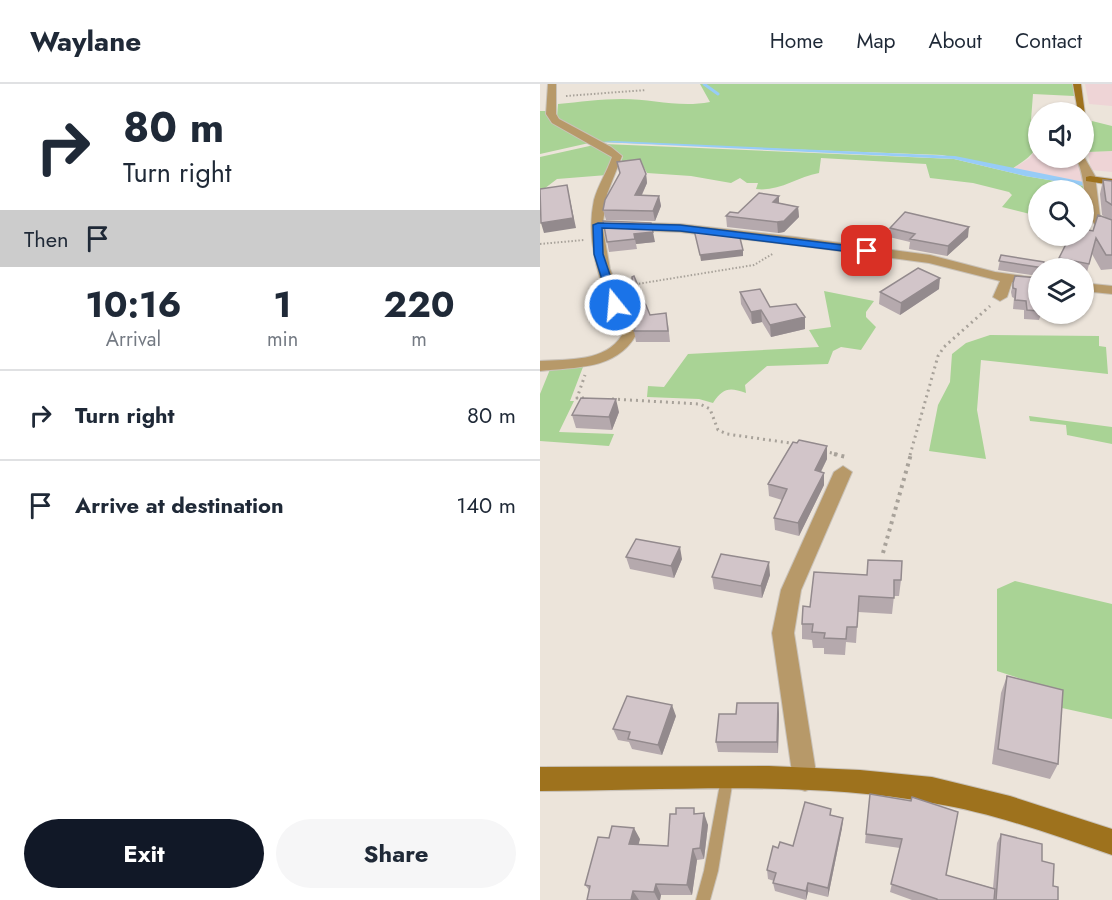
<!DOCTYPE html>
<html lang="en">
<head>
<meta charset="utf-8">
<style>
	body { margin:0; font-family:Jost,sans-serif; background:#f6f6f7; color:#1f2937; height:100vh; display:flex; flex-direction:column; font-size:22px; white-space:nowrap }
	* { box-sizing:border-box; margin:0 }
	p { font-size:20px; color:#747a83 }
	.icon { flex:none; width:33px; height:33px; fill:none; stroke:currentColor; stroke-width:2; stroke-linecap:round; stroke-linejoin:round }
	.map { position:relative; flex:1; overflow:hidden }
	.sheet { display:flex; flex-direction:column; background:#fff; width:540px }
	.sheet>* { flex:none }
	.top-card { background:#fff; color:#1f2937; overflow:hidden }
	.fabs { position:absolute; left:488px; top:18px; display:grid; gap:12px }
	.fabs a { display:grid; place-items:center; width:66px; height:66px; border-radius:50%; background:#fff; box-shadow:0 2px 4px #0004; font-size:30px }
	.pin { position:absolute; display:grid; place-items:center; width:51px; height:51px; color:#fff; margin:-26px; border-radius:12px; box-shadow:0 3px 9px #0006 }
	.me { position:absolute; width:66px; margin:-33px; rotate:343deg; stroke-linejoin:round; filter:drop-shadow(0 0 4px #0008) }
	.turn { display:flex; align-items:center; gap:21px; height:126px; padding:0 24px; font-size:27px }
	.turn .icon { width:78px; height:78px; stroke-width:2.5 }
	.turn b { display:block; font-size:42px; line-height:51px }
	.then { display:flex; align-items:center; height:57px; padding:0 24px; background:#0003; gap:12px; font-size:22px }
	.eta { display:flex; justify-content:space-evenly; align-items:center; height:102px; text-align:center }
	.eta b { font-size:36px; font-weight:700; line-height:42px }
	.action { display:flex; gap:12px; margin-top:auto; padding:12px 24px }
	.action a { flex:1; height:69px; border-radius:36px; background:#111827; color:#fff; font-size:24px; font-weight:700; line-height:69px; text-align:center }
	.action a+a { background:#f6f6f7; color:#1f2937 }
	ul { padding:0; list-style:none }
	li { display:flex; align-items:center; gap:18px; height:90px; padding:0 24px; border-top:2px solid #e0e1e3 }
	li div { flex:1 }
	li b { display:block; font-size:22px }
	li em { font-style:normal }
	header { display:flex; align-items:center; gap:36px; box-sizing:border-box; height:84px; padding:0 30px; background:#fff; border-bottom:2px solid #e0e1e3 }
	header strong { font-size:28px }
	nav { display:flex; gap:33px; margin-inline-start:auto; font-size:21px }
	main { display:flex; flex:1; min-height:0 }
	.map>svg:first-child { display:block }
	.industrial { fill:#eed4d6 }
	.green { fill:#a9d395 }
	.water { fill:#97ccf7 }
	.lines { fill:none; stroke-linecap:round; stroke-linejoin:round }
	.stream { stroke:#97ccf7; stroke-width:3 }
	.lane-casing { stroke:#c9c2b9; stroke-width:2 }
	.street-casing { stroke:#c9c2b9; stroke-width:2 }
	.secondary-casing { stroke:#c9c2b9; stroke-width:2 }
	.path-far2 { stroke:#a8a29a; stroke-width:2; stroke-dasharray:1.5 2; stroke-linecap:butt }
	.path-far1 { stroke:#a8a29a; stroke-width:3; stroke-dasharray:2 4; stroke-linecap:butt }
	.path { stroke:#a8a29a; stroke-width:4; stroke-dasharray:3 4.5; stroke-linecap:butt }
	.lane { fill:#b79969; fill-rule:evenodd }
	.street { fill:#b79969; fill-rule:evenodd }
	.secondary { fill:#9e721d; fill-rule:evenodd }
	.wall { fill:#b5a9ad }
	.shaded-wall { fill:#938a8d }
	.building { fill:#d2c5c9; stroke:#938a8d; stroke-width:1.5 }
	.route { fill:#1a73e8; stroke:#114b97; stroke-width:1.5 }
</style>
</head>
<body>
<header>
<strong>Waylane</strong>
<nav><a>Home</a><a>Map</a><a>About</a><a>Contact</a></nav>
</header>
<main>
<section class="sheet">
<div class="top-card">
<div class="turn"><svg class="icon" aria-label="right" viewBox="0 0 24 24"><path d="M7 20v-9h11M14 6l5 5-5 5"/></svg><div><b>80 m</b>Turn right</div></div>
<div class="then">Then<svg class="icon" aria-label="arrive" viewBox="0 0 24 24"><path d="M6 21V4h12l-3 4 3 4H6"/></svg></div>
</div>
<div class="eta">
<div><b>10:16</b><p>Arrival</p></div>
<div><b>1</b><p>min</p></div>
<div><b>220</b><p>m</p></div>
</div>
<ul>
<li><svg class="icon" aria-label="right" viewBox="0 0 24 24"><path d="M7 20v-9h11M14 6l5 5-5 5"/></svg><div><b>Turn right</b></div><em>80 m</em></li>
<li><svg class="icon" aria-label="arrive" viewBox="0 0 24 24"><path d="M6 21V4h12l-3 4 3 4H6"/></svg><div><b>Arrive at destination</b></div><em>140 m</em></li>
</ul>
<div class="action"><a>Exit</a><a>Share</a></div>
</section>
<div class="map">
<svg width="572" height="816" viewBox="0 0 572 816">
	<rect width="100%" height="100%" fill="#ece4da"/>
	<path class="industrial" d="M545,0h27v22l-23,-2z
		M498,63v11h38l5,9 3,15 -72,-13 18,-11z
		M572,67v21l-21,-2 -3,-18z"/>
	<path class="green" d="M160,0h373l1,12 -41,-2 -3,39 8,2c0,19 -12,24 -26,34l-70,-14 -342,-13 -39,-19 -4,-6 1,-13c21,-2 43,-5 64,-5 31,0 57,9 88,3z
		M0,27h8l3,11 38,21 -49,11z
		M552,37l20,5v25l-24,1z
		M64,60l350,15 71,17 60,10 2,32 -4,1v-29h-45v26l-36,-9 10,-12 -3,-3 -36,-9 -43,-5 -4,-14 -105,-6 -2,15c-22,4 -40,19 -63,16l2,-6h-11l-7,-5 -9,5 -40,-7 -44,-3 -4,-7 -24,3 4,-13z
		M54,61l17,9 2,6 -6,15 -50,4 -17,13v-35z
		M284,207l50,10 -8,11v5l10,10 -15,23 -20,-3 -8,4 -5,13 -61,2 -22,19 1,8c-17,-6 -23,-5 -33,10l-14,-4 -52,-2 1,-11 16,1 24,-33 131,-7 -10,-17 22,-3z
		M450,251l109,1v10l7,1 2,27 -127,-14 -4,50 9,49 -57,-8 9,-46 12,-23 2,-28 14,-11z
		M37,281l6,2 -13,34h4l-15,31 55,2 -5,12 -69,-5v-47l11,-27z
		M489,332l83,11v17l-45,-9 -1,-10 -36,-4z
		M475,497l97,23v115l-50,-11v-16l-65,-21v-82z"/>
	<path class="water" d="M74,57l341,15 129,26 1,4 -60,-10 -71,-17 -353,-17z"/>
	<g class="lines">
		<path class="stream" d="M164,0l14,10"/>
		<defs>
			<path id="lane" d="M187,689l4,2 2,4 -15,92 -8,29h-14l8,-29 17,-92 2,-4z"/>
			<path id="street" d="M8,0h8v30l3,5 52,28 11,9 -15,38 -4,28 77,2 115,13 135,18 65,17 43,6v8l-26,-4 -5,15 -7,4 -7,-4 7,-16 -71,-18 -134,-18 -115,-13 -77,-3 7,40 26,66c-20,35 -60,32 -96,36v-10c28,-2 66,1 82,-26 -18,-43 -38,-87 -28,-135 4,-15 13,-28 18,-43l-60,-34 -6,-9z
				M543,71l12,21 5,40 12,10v9c-35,-10 -21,-48 -36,-77z
				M543,199l29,3v8l-29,-3z
				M303,382l9,6 -51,118 -7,43 23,146 -3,9 -9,3 -9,-3 -3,-9 -21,-146 9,-43 53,-118z"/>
			<path id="secondary" d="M533,0h8l4,30 -7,-2z
				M550,92l22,3v6l-26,-4v-4z
				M229,682l91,4 72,7 78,19 102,33v26c-59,-20 -118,-42 -180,-52 -126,-23 -264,-12 -392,-12v-24z"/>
		</defs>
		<use href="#lane" class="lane-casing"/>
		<use href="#street" class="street-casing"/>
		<use href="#secondary" class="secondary-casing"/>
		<path class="path-far2" d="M26,12l80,-6
			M0,160l44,-4
			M85,202l129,-21 20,-12"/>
		<path class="path-far1" d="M44,314h-7l8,-23
			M72,315l88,5 10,5 8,21 9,4 70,10
			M284,367l16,4
			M370,371l28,-99 6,-9 46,-41"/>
		<path class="path" d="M294,370l12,3
			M343,469l28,-99"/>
		<use href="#lane" class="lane"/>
		<use href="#street" class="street"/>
		<use href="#secondary" class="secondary"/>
	</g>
	<path class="wall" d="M77,78l29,12 1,9 -5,12 17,1 2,10 -6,15 -49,-1 -3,-10 17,-36z
		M563,96l9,1v88l-11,1 -9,-16 -7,25 -2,-1v-10h-26l2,-10 34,-27 12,-14 -3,-2 -2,-21z
		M239,119l19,4 1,10 -15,15 -6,1 -51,-6 -1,-11z
		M63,137l52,21 -19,2 1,5 -28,3z
		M350,144l78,9 -21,19 -38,-7 1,-7 -21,-5z
		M461,171l43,13h-6v8l-40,-6z
		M498,194v36h3l-2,6 -15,-1v-9l-11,-1 1,-11 -2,-1 -1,-5 2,-9z
		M399,205l-39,26 -21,-11 1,-12z
		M200,208l30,15 35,10v12l-34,8 -9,-15 -10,2 -11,-20z
		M110,231l18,9 2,18h-34l-2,-11 2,-8z
		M79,328l-7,18 -36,-2 -4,-13z
		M287,362v13l-6,13 3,13 -25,51 -24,-6 -1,-12 8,-18 -13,-4 -1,-12z
		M86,473l56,2 -8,19 -44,-9z
		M274,488l87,8 -2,16h-5l-2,18 -34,-2 -2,31 -10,-1 -1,13 -21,-1v-6h-11l-1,-8 -10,-1v-15l8,-17z
		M230,491l-8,23 -48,-9 -2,-12z
		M467,592l51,88 -8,15 -58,-15 9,-71z
		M238,619l1,11 -1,39 -60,-1 -2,-10 20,-28z
		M136,632l-14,39 -30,-6 -3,-7 -11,-2 -5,-11z
		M330,710l76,81 47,13 4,-45 4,-9 41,27 16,39h-146l-22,-8 10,-44 -35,-5z
		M156,729l12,12 -4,34 -7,1 -5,35h-31l-1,5h-73l2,-10 -4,-5 55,-46 -2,5 30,2z
		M291,731l12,3 -1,10 -14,69 -20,-5 -2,8 -31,-9 -2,-8 1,-2 -6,-2 -1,-9 11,-22 15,-2z"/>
	<path class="shaded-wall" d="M106,90l1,9 -10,22 -2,-10z
		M27,101l9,43 -32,5 -3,-10z
		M119,112l2,10 -6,15 -2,-10z
		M239,112v10l-6,-4z
		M258,123l1,10 -15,15 -6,1 -1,-11z
		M429,143l-1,10 -21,19 1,-10z
		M113,148l2,10 -19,2 1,5 -3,-15z
		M203,166v6l-42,5 -1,-6z
		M400,194l-1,11 -39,26 1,-12z
		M221,226l1,12 -10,2 -1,-12z
		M265,233v12l-34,8 -1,-12z
		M76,315l3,13 -7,18 -3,-13z
		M287,362v13l-12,24v-13z
		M284,389v12l-25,51 -1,-13z
		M140,463l2,12 -8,19 -3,-12z
		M229,478l1,13 -8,23 -1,-12z
		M238,619l1,11 -1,39 -1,-11z
		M132,621l4,11 -14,39 -4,-10z
		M164,729l4,12 -4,34 -4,-11z
		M303,734l-1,10 -14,69v-9z
		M94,744l6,11 -4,16 -7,-11z
		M153,765l4,11 -5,35 -5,-10z
		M268,799v9l-2,8v-9z
		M116,800l5,11 -1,5h-2l-4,-8z
		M93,807l6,9h-8z"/>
	<path class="building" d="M100,75l6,15 -11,21 24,1 -6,15 -50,-1 2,-10 15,-27 -3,-11z
		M563,96l9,1v24l-6,-4z
		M27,101l6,33 -32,5 -1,-34z
		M219,109l20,3 -6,6 25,5 -14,14 -7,1 -51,-6 4,-4 8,1z
		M365,128l64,15 -21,19 -38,-7 5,-5 -25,-6z
		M558,131l14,5v35h-6l-10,-17 -7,26 -30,-6 11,-22h13v-7l10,2z
		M63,137l48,2 2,9 -19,2 1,5 -28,3z
		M154,146l49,6 -3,2 3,12 -43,5z
		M461,171l43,7v6l-45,-7z
		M378,184l22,10 -39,25 -21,-11z
		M94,192l16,39 16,-2 2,18h-34l2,-8 -4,-46z
		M475,192l23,2v33l-11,-1 -1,-9 -11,-1 1,-11 -3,-1v-5z
		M220,205l10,18 26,-3 9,13 -35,8 -9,-15 -10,2 -11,-20z
		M41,314l35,1 -7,18 -37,-2z
		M259,356l28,6 -12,24 9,3 -26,50 -24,-5 13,-29 -19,-5 25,-42 4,1z
		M96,455l44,8 -9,19 -45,-9z
		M181,470l48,8 -8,24 -49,-9z
		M328,476l34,1 -1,19h-7v18l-35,-2 -2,31h-10l-1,12 -22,-1 1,-5 -13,-1 1,-8h-11l1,-18 7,1 4,-35 53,3z
		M467,592l56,14 -5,74 -60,-15z
		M87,612l45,9 -14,40 -30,-6 2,-7 -17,-3z
		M197,619h41l-1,39h-61l3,-28h17z
		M330,710l41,7 1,-4 46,15 -12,63 49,14 -1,11h-57v-1l-46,-15 11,-45 -36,-5z
		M265,718l26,7 -1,6 13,3 -15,70 -20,-5 -2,8 -33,-8 3,-10 -9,-3 6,-24 5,2 2,-6 13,4z
		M136,724h18v6l10,-1 -4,35 -7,1 -6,36 -31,-1 -2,8 -21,-1 -2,9h-44l3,-14 -5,-1 13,-48 11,1 3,-12 22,2 -5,16 39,2 2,-32h6z
		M461,750l41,10v17l12,3 -1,22 5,1v13h-62z"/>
	<path class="route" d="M58,139l82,2 187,23 5,3 -5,3 -187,-23 -78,-3 1,26 17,51 -5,3 -5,-3 -16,-51 -1,-29z"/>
</svg>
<div class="fabs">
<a><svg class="icon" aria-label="sound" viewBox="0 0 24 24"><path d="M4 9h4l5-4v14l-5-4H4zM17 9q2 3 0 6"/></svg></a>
<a><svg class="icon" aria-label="search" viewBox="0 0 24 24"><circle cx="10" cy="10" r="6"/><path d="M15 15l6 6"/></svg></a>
<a><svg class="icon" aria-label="layers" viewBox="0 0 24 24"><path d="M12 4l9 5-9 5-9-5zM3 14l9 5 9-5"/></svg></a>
</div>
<div class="pin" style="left:327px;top:167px;background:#d93025"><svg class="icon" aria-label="arrive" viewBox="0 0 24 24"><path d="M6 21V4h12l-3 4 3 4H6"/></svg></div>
<svg class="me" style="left:75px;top:221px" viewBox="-20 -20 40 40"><circle r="17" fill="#1a73e8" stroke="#fff" stroke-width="3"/><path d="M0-11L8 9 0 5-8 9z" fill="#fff"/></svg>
</div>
</main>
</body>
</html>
